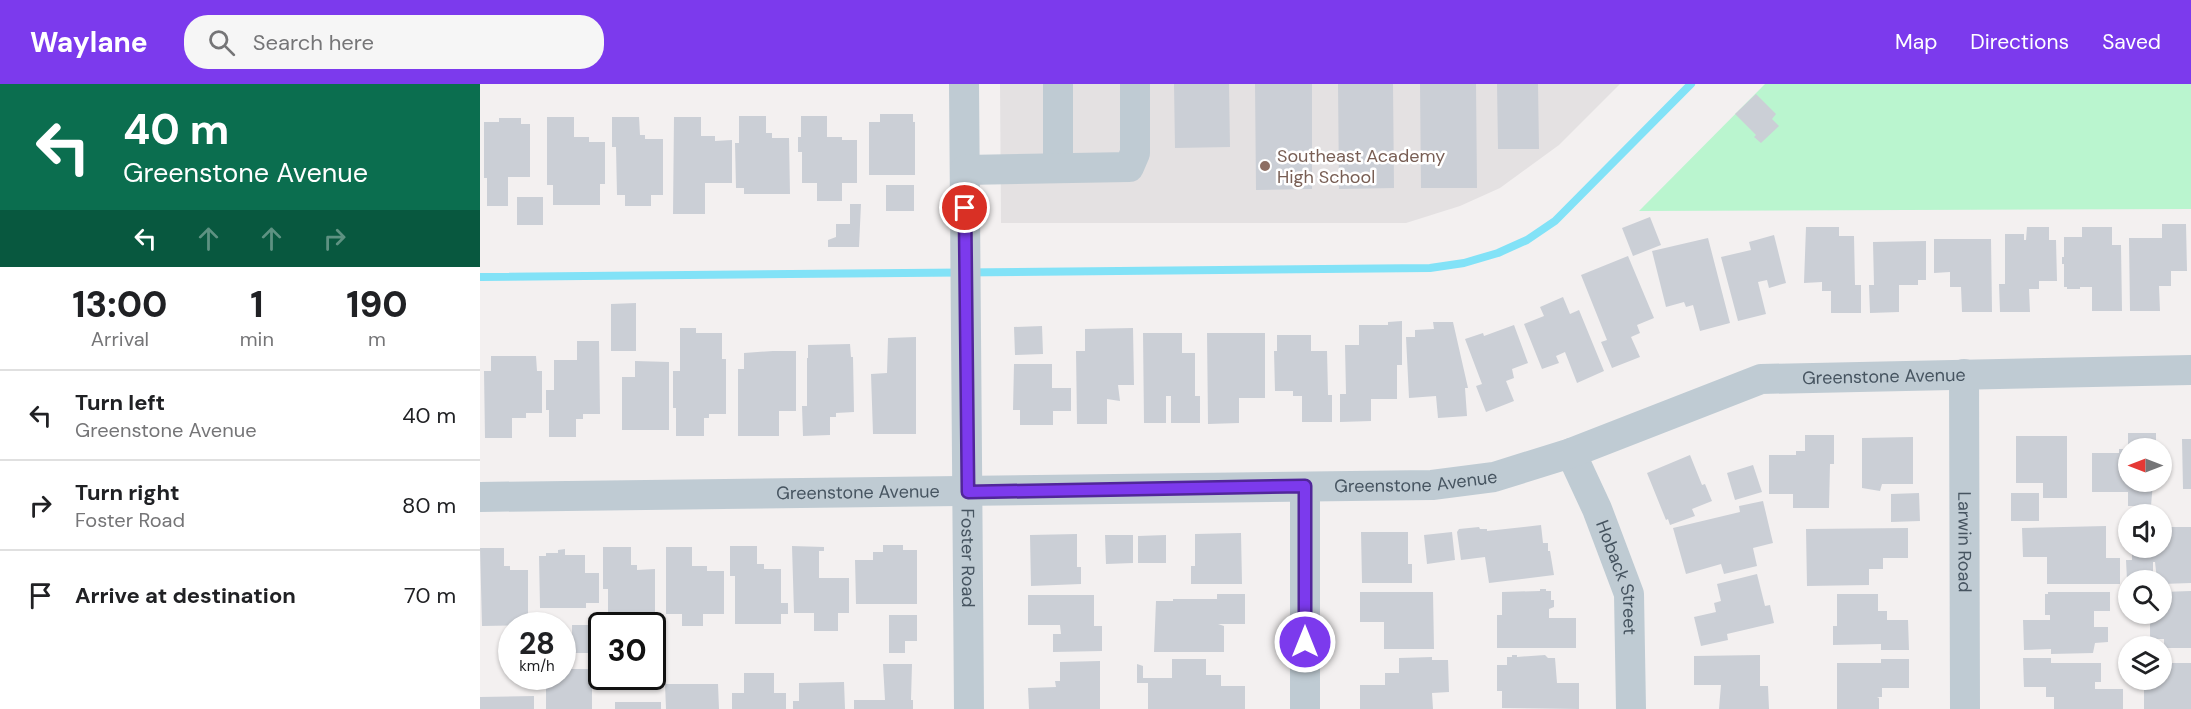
<!DOCTYPE html>
<html lang="en">
<head>
<meta charset="utf-8">
<style>
	body { margin:0; font-family:"DM Sans",sans-serif; background:#f6f6f6; color:#202124; height:100vh; display:flex; flex-direction:column; font-size:22px; white-space:nowrap }
	* { box-sizing:border-box; margin:0 }
	p { font-size:20px; color:#757577 }
	.icon { flex:none; width:33px; height:33px; fill:none; stroke:currentColor; stroke-width:2; stroke-linecap:round; stroke-linejoin:round }
	.map { position:relative; flex:1; overflow:hidden }
	.drawer { display:flex; flex-direction:column; background:#fff; width:480px }
	.drawer>* { flex:none }
	.top-card { background:#0b6e4f; color:#fff; overflow:hidden }
	.needle { width:39px; rotate:270deg }
	.fabs { position:absolute; left:1638px; top:354px; display:grid; gap:12px }
	.fabs a { display:grid; place-items:center; width:54px; height:54px; border-radius:50%; background:#fff; box-shadow:0 2px 4px #0004; font-size:30px }
	.speed { position:absolute; left:18px; top:528px; display:flex; gap:12px; font-size:30px; font-weight:700; text-align:center }
	.speed>* { display:grid; place-content:center; width:78px; height:78px; border-radius:50%; background:#fff; box-shadow:0 2px 4px #0004; line-height:1 }
	.speed small { font-size:15px; font-weight:400 }
	.speed .limit { border:3px solid #111; border-radius:9px; background:#fff; color:#111 }
	.pin { position:absolute; display:grid; place-items:center; width:51px; height:51px; color:#fff; margin:-26px; border:3px solid #fff; border-radius:50%; box-shadow:0 2px 6px #0007 }
	.me { position:absolute; width:66px; margin:-33px; rotate:0deg; stroke-linejoin:round; filter:drop-shadow(0 0 4px #0008) }
	.turn { display:flex; align-items:center; gap:21px; height:126px; padding:0 24px; font-size:27px }
	.turn .icon { width:78px; height:78px; stroke-width:2.5 }
	.turn b { display:block; font-size:42px; line-height:51px }
	.lanes { display:flex; align-items:center; height:57px; padding:0 24px; background:#0003; justify-content:center; gap:30px; direction:ltr }
	.lanes .off { opacity:.35 }
	.eta { display:flex; justify-content:space-evenly; align-items:center; height:102px; text-align:center }
	.eta b { font-size:36px; font-weight:800; line-height:42px }
	ul { padding:0; list-style:none }
	li { display:flex; align-items:center; gap:18px; height:90px; padding:0 24px; border-top:2px solid #e0e0e0 }
	li div { flex:1 }
	li b { display:block; font-size:22px }
	li em { font-style:normal }
	header { display:flex; align-items:center; gap:36px; box-sizing:border-box; height:84px; padding:0 30px; background:#7c3aed; color:#fff }
	header strong { font-size:28px }
	nav { display:flex; gap:33px; margin-inline-start:auto; font-size:21px }
	.search { width:420px; height:54px; background:#f6f6f6; display:flex; align-items:center; gap:15px; box-sizing:border-box; padding:0 21px; border-radius:24px; color:#757577; font-size:22px }
	main { display:flex; flex:1; min-height:0 }
	.map>svg:first-child { display:block }
	.education { fill:#e4e1e2 }
	.green { fill:#baf5cf }
	.lines { fill:none; stroke-linecap:round; stroke-linejoin:round }
	.stream { stroke:#82e2f7; stroke-width:8 }
	.building { fill:#cbcfd6 }
	.minor { stroke:#bfcbd3; stroke-width:30 }
	.route-casing { stroke:#51269a; stroke-width:15 }
	.route { stroke:#7c3aed; stroke-width:10 }
	.education-dot { fill:#8d6e63; stroke:#fff; stroke-width:2 }
	.labels { text-anchor:middle; dominant-baseline:central; stroke-width:5; stroke-linejoin:round; paint-order:stroke }
	.education-label { font-size:18px; fill:#785e54; stroke:#fff; text-anchor:start }
	.street-label { font-size:18px; fill:#465460; stroke:#fff }
</style>
</head>
<body>
<header>
<strong>Waylane</strong>
<div class="search"><svg class="icon" aria-label="search" viewBox="0 0 24 24"><circle cx="10" cy="10" r="6"/><path d="M15 15l6 6"/></svg>Search here</div>
<nav><a>Map</a><a>Directions</a><a>Saved</a></nav>
</header>
<main>
<section class="drawer">
<div class="top-card">
<div class="turn"><svg class="icon" aria-label="left" viewBox="0 0 24 24"><path d="M17 20v-9H6M10 6l-5 5 5 5"/></svg><div><b>40 m</b>Greenstone Avenue</div></div>
<div class="lanes"><svg class="icon" aria-label="left" viewBox="0 0 24 24"><path d="M17 20v-9H6M10 6l-5 5 5 5"/></svg><svg class="icon off" aria-label="ahead" viewBox="0 0 24 24"><path d="M12 20V5M6 11l6-6 6 6"/></svg><svg class="icon off" aria-label="ahead" viewBox="0 0 24 24"><path d="M12 20V5M6 11l6-6 6 6"/></svg><svg class="icon off" aria-label="right" viewBox="0 0 24 24"><path d="M7 20v-9h11M14 6l5 5-5 5"/></svg></div>
</div>
<div class="eta">
<div><b>13:00</b><p>Arrival</p></div>
<div><b>1</b><p>min</p></div>
<div><b>190</b><p>m</p></div>
</div>
<ul>
<li><svg class="icon" aria-label="left" viewBox="0 0 24 24"><path d="M17 20v-9H6M10 6l-5 5 5 5"/></svg><div><b>Turn left</b><p>Greenstone Avenue</p></div><em>40 m</em></li>
<li><svg class="icon" aria-label="right" viewBox="0 0 24 24"><path d="M7 20v-9h11M14 6l5 5-5 5"/></svg><div><b>Turn right</b><p>Foster Road</p></div><em>80 m</em></li>
<li><svg class="icon" aria-label="arrive" viewBox="0 0 24 24"><path d="M6 21V4h12l-3 4 3 4H6"/></svg><div><b>Arrive at destination</b></div><em>70 m</em></li>
</ul>
</section>
<div class="map">
<svg width="1711" height="625" viewBox="0 0 1711 625">
	<rect width="100%" height="100%" fill="#f3f0f0"/>
	<path class="education" d="M520,0h620l-61,61 -59,43 -40,18 -54,17h-405z"/>
	<path class="green" d="M1285,0h426v125l-552,2z"/>
	<g class="lines">
		<path class="stream" d="M0,193l950,-9 34,-5 34,-10 29,-13 28,-19 136,-137"/>
	</g>
	<path class="building" d="M694,0h55l1,63 -55,1z
		M775,0h57v105l-56,1z
		M858,0h55l1,104 -55,1z
		M940,0h56l1,104h-56z
		M1017,0h41l1,65h-41z
		M1276,10l20,20 -4,5 7,7 -18,17 -7,-6 2,-2 -21,-21z
		M400,30h33v8h2v53h-46v-53h11z
		M259,32h27v17h6v5h17l1,56h-46v-6h-8l-1,-45h4z
		M321,32h26v21h15v3h15v43h-15v18h-25v-18h-15v-31h-4v-15h3z
		M67,33h27v20h15v5h16v42h-5v21h-47v-20h-6z
		M132,33h27l1,18h5v4h18v56h-12v11h-26v-11h-8l-1,-48h-4z
		M194,33h27v19h14v5l17,-1v43h-27v31h-32z
		M19,34h22v6h9v53h-22v29h-21v-28h-3v-56h15z
		M406,101h28v26h-28z
		M37,113h26v28h-26z
		M370,120h11l-2,43h-31v-7l8,-3v-13h14z
		M1170,133l11,28 -28,11 -11,-28z
		M1682,140h24l1,47h-16v15h-12l1,25h-30l-1,-73h33z
		M1326,143h33v9h15l1,49h6v28h-30v-22h-9v-9l-18,1z
		M1547,143h22v13h7l1,41h-18v8h-10l1,23h-30l-1,-28h6v-50h19v6h2z
		M1602,143h30v18h9l1,66h-30v-24h-12v2h-13v-2h-3v-23h-2v-7h2v-20h18z
		M1294,151l12,48 -17,5 -2,-8 -9,2 8,32 -28,7 -17,-64 30,-7 -2,-8z
		M1228,154l22,85 -30,8 -7,-26 -7,2 -2,-5 -18,5 -14,-56z
		M1454,155h57l1,73h-30l-1,-25h-11v-15l-16,1z
		M1446,157v39h-8v5h-19v27l-29,1 -1,-28h5l-1,-43z
		M1148,172l26,62 -17,7 3,8 -9,4 9,20 -28,11 -11,-26 6,-2 -26,-65z
		M1083,213l7,17 9,-4 25,61 -27,12 -12,-31 -9,4 3,7 -17,6 -18,-45 20,-8 -4,-9z
		M156,219v48h-25v-47z
		M922,237v44h-5v34h-26v22l-31,1v-28h6l-1,-49h14v-20h29v-3z
		M953,238h20l15,66h-3l2,28 -29,2 -2,-22 -27,2 -3,-61h9v-7l19,-1z
		M1034,241l14,38 -16,6 2,9 -8,3 8,20 -28,11 -10,-26 6,-2 -17,-45 18,-6 1,3z
		M562,242l1,28 -28,1 -1,-28z
		M200,244h16v5h26v26h4v55h-17v4h-5v18h-28v-28h-3v-37h7z
		M653,244l1,57h-16l2,16 -13,-2v25h-30l-1,-73h9v-22z
		M663,249h39v20h13v43h5v27h-29v-27h-5v27h-22z
		M727,249h58v65h-26v25l-31,1z
		M797,251h34v16h16l1,44h4v27h-30v-26h-9v-5h-18l-1,-40h3z
		M436,253v97h-43l-2,-60 16,-1 1,-35z
		M97,257h22l1,73h-17v5h-7v18h-27v-27h-3v-20h8v-30h23z
		M370,260l1,13h2l1,55 -18,1v4h-6v18l-27,1 -1,-30h5v-48h1v-13z
		M293,267h23v60h-17v25h-41v-67h6v-16z
		M11,272h45l1,15h5v42h-16v5h-14v20h-27l-1,-67h7z
		M155,277l34,1v68h-47v-53h13z
		M534,280h38v24h19v23h-18v14h-33v-15h-7z
		M1648,349h28v15h-28z
		M1325,351h29v29h-4l-1,44h-36v-14h-24v-39h27v-4h9z
		M1536,352h51v62h-24v-15h-27z
		M1433,353v47h-31l-2,7 -18,-3v-50z
		M1702,355h9v50h-8z
		M1639,365h9v33h25l-2,24h-23v-14h-36v-39h27z
		M1210,371l12,30 3,-1 7,17 -20,8 3,7 -25,9 -2,-6 -2,1 -19,-47z
		M1273,381l9,27 -27,8 -8,-27z
		M1439,409l1,28 -29,1v-28z
		M1531,409h28v28h-28z
		M1283,417l10,42 -20,5 4,18 -33,8 -3,-10 -35,10 -13,-46 67,-16 -1,-6z
		M1061,441l2,18h5v8h2l4,24 -65,8 -4,-26 -24,3 -4,-28 2,-3 20,-2 1,2h7v2z
		M1682,441h5v2h24v56l-29,1v-4h-5l-2,-18h-2v18h-26l-1,-20h6v-12h30z
		M1626,442v32h14v26h-73v-27h-24l-1,-29z
		M1428,444v30h-25v11h-14v16l-62,1 -1,-57z
		M881,448h47v32h4v19h-50z
		M972,448l3,28 -28,4 -3,-29z
		M761,449l1,51h-51v-18h4v-32z
		M597,450v33h4v17l-50,2 -1,-51z
		M625,451h28v28l-27,1z
		M686,451v28h-28v-27z
		M403,461h20v5h14v54h-61l-1,-44h18v-8h10z
		M250,462h27v18h7v5h17v34h7v11h-7v10h-46v-48h-5z
		M312,462l32,1v4h-5v27h30v35h-11v18h-24v-18h-20z
		M123,463h28v18h6v5l18,-1v55l-47,1v-36h-5z
		M186,463h26v19h15v5h17v43h-21v12h-21v-12h-16z
		M0,464h24v18h6v4h18v55l-46,1z
		M85,465v6h20v18h14v30h-13v5h-46l-1,-52h7v-3h12v-3z
		M1277,490l8,32 5,-1 4,18 -47,11 1,6 -27,6 -7,-29 22,-5 -2,-9 7,-2 -4,-17z
		M1060,505h6v2h5v9h3v7l-5,2v9h27v30h-79v-33h5v-23l38,-1z
		M1711,507v57h-27v-9h-14v-24l12,-1v-22z
		M880,508h73l1,57h-50v-27h-24z
		M1568,508h62v19h-16v16h14v15l-13,1 -2,10 -42,1v-5l-27,1 -1,-30h27v-5h-5v-21h3z
		M737,510h28v30h-27l6,2v26h-70l2,-51h17v-2h44z
		M1357,510h41v17h9v9h21l1,30h-28v-6l-48,1v-19h4z
		M548,511h66v31h8v25l-49,1v-18h8l-1,-9h-32z
		M409,531h28v26h-12v12h-16z
		M92,541h26v28h-26z
		M1032,571h5v2l28,-2 3,3h7l2,25h22v26l-77,-1v-17h-5v-26h10v-8h5z
		M1280,571v31h8l1,23h-50l2,-24h-27v-29z
		M952,573v3h16l1,32 -17,1 1,16h-73v-24h25v-12h14v-15z
		M1543,574h28v5h50v19h-6v7h28v20h-69v-12h-8v-10h-22z
		M692,575h34v16h15v11h24v23h-97v-26h-11v-19l6,2v12h29z
		M1401,575h28v29h-27v9h-5l2,1v11h-42v-46h44z
		M620,577v48h-71l-1,-21 28,-1 -1,-6h5v-19z
		M1682,579h29v46h-47v-29h18z
		M403,580h29l-1,36h2v9h-59v-9h31z
		M82,585h27v16h3v24h-46v-24h2v-9h14z
		M264,589h30v20h12v16h-54v-16h12z
		M121,592h26v8h-26z
		M364,598l1,27h-52v-8h6v-18z
		M185,600h53l1,25h-53z
		M54,612v13h-54v-12z
		M135,618h46v7h-46z"/>
	<g class="lines">
		<g class="minor">
			<path id="s1" d="M484,0l5,625"/>
			<path d="M578,0v84"/>
			<path d="M485,86l164,-3 6,-14v-69"/>
			<path id="s2" d="M1484,290l1,335"/>
			<path id="s3" d="M1091,369l26,56 32,85 2,115"/>
			<path d="M825,403v222"/>
			<path id="s4" d="M0,413l952,-12 62,-8 77,-24 190,-74 430,-9"/>
		</g>
	</g>
	<g class="lines">
		<defs>
			<path id="route" d="M485,124l3,284 337,-6v156"/>
		</defs>
		<use href="#route" class="route-casing"/>
		<use href="#route" class="route"/>
	</g>
	<circle class="education-dot" cx="785" cy="82" r="6"/>
	<g class="labels">
		<g class="education-label">
			<text x="797" y="72">Southeast Academy<tspan x="797" dy="21">High School</tspan></text>
		</g>
		<g class="street-label">
			<text stroke="none"><textPath href="#s4" startOffset="1422">Greenstone Avenue</textPath></text>
			<text stroke="none"><textPath href="#s4" startOffset="936">Greenstone Avenue</textPath></text>
			<text stroke="none"><textPath href="#s4" startOffset="378">Greenstone Avenue</textPath></text>
			<text stroke="none"><textPath href="#s2" startOffset="168">Larwin Road</textPath></text>
			<text stroke="none"><textPath href="#s1" startOffset="474">Foster Road</textPath></text>
			<text stroke="none"><textPath href="#s3" startOffset="134">Hoback Street</textPath></text>
		</g>
	</g>
</svg>
<div class="fabs">
<a><svg class="needle" viewBox="-14 -14 28 28"><path d="M0-13l5 13h-10z" fill="#e53935"/><path d="M0 13l5-13h-10z" fill="#757577"/></svg></a>
<a><svg class="icon" aria-label="sound" viewBox="0 0 24 24"><path d="M4 9h4l5-4v14l-5-4H4zM17 9q2 3 0 6"/></svg></a>
<a><svg class="icon" aria-label="search" viewBox="0 0 24 24"><circle cx="10" cy="10" r="6"/><path d="M15 15l6 6"/></svg></a>
<a><svg class="icon" aria-label="layers" viewBox="0 0 24 24"><path d="M12 4l9 5-9 5-9-5zM3 14l9 5 9-5"/></svg></a>
</div>
<div class="speed"><div>28<small>km/h</small></div><div class="limit">30</div></div>
<div class="pin" style="left:485px;top:124px;background:#d93025"><svg class="icon" aria-label="arrive" viewBox="0 0 24 24"><path d="M6 21V4h12l-3 4 3 4H6"/></svg></div>
<svg class="me" style="left:825px;top:558px" viewBox="-20 -20 40 40"><circle r="17" fill="#7c3aed" stroke="#fff" stroke-width="3"/><path d="M0-11L8 9 0 5-8 9z" fill="#fff"/></svg>
</div>
</main>
</body>
</html>
